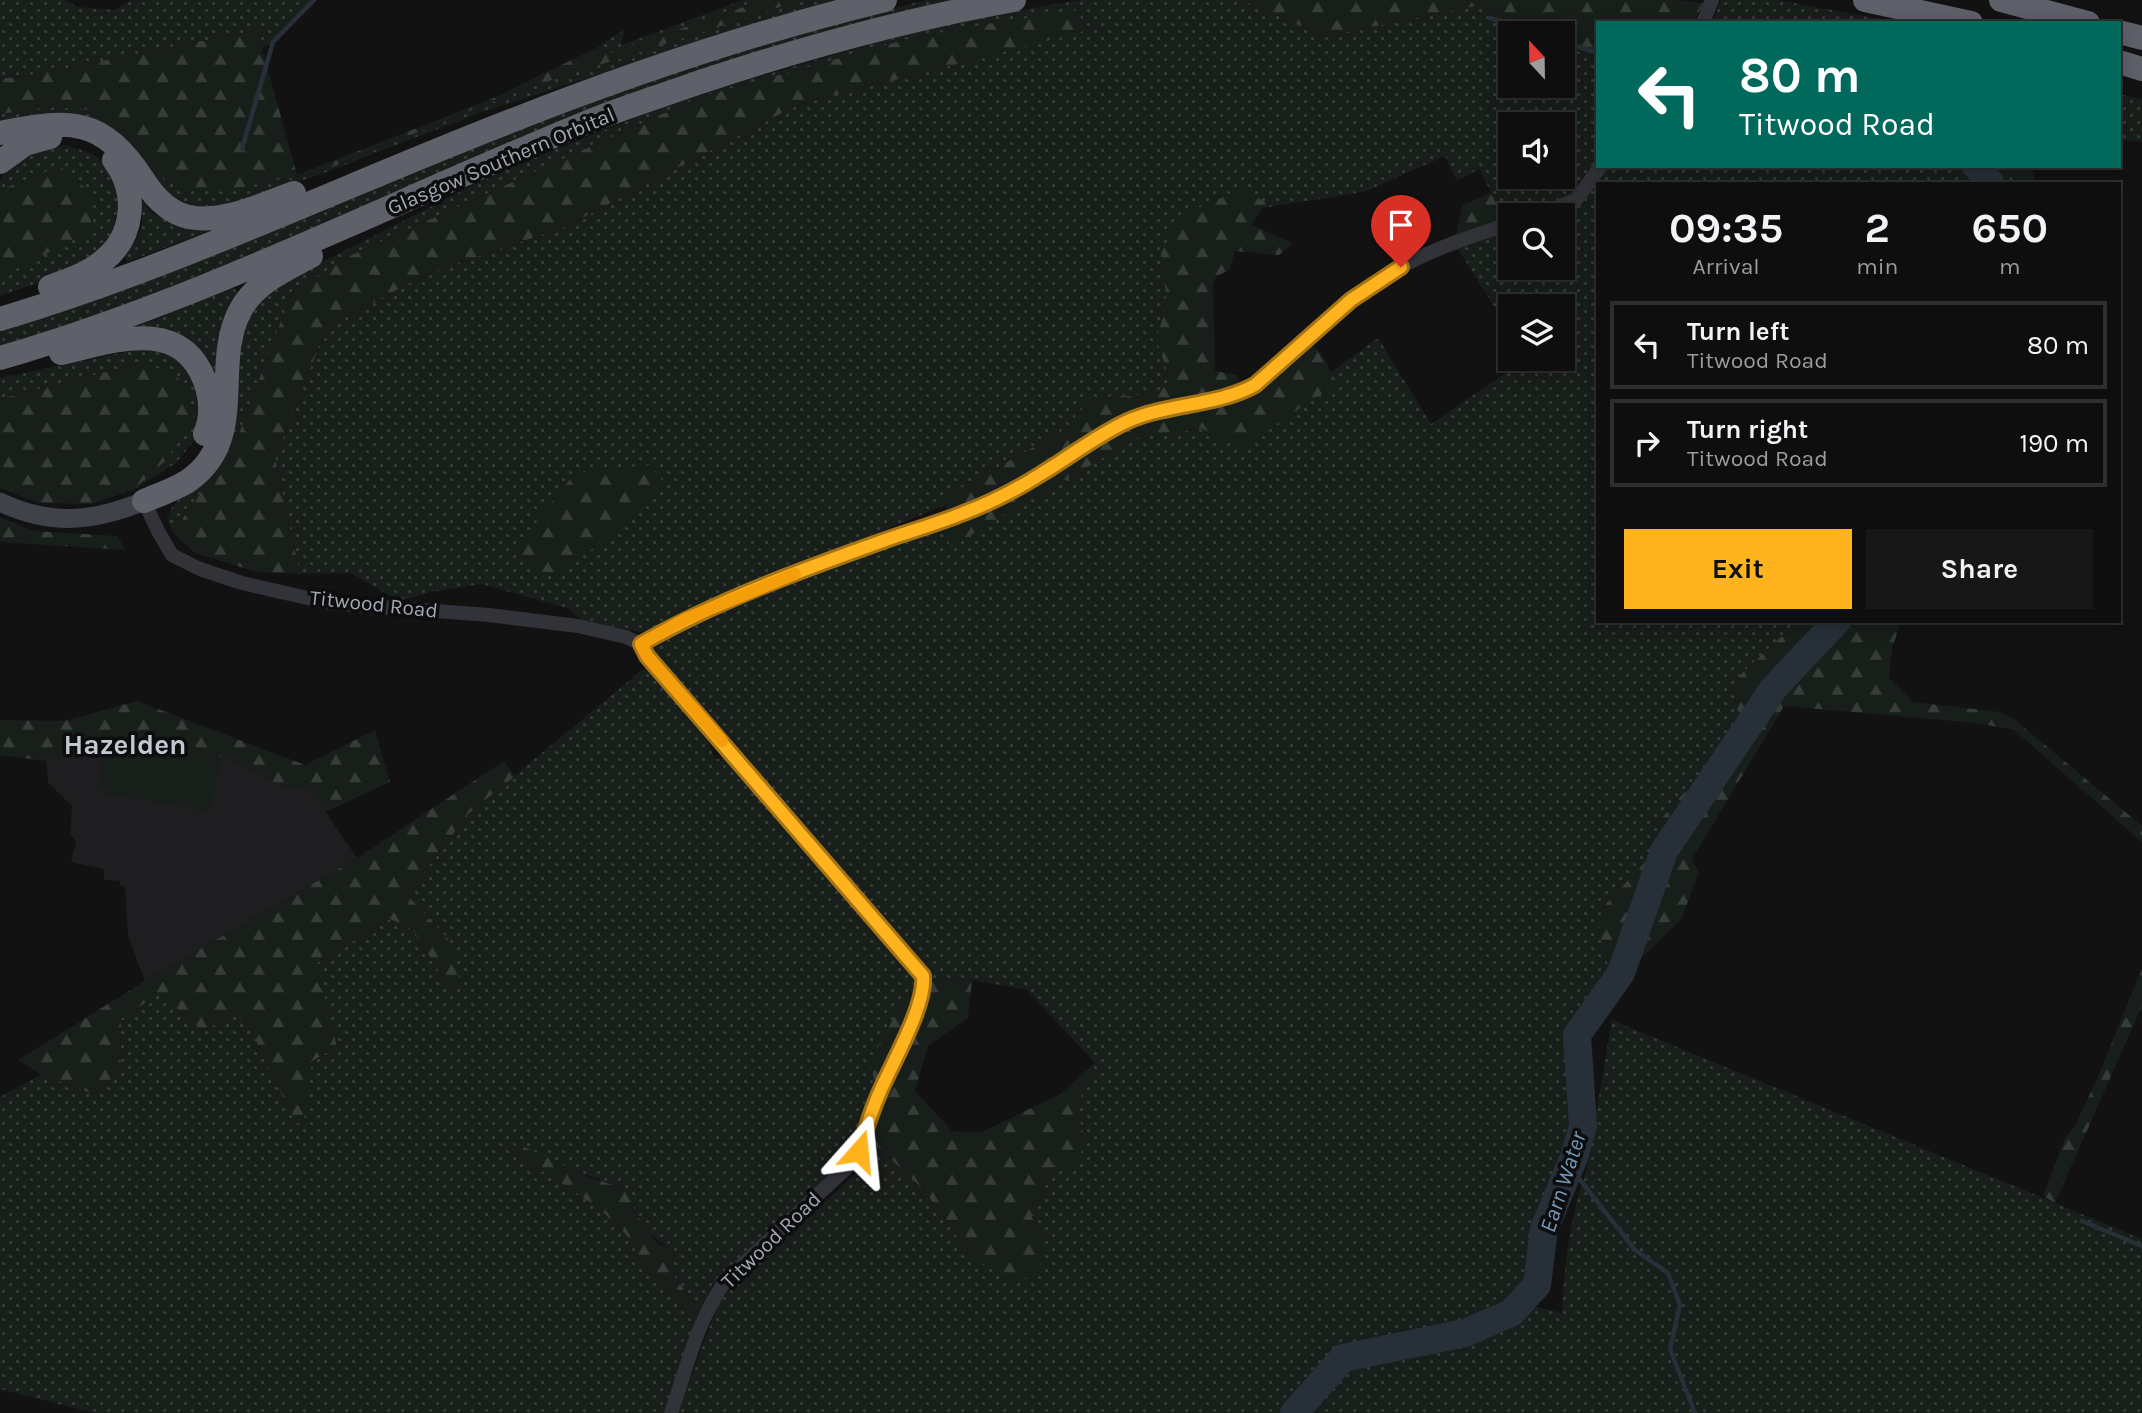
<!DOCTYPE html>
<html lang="en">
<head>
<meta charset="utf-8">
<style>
	body { margin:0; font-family:Karla,sans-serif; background:#171717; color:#f1f3f6; height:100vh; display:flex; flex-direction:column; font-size:26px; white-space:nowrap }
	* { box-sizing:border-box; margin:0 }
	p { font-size:23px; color:#9b9c9e }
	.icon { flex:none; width:38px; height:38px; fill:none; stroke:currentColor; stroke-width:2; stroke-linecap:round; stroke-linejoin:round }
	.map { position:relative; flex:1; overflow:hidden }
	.sheet { position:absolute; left:1596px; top:182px; width:525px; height:441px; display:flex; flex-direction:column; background:#0e0e0e; border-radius:0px; box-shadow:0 4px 18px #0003,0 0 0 2px #2e2e2e }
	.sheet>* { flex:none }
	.banner { position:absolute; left:1596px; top:21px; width:525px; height:147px; border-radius:0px; box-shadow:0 4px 18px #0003,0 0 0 2px #2e2e2e; background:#00695c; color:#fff; overflow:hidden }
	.needle { width:46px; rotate:338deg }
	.fabs { position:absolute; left:1498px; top:21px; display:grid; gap:14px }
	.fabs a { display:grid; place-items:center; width:77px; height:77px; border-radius:0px; background:#0e0e0e; box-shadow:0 4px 18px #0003,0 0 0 2px #2e2e2e; font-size:35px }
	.pin { position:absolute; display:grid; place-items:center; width:60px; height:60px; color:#fff; margin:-72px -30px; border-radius:50% 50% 50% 0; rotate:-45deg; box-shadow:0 0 7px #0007 }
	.pin .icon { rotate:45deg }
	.me { position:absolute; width:77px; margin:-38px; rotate:18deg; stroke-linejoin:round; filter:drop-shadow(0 0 5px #0008) }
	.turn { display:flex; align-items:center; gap:24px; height:147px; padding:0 28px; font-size:32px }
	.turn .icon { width:91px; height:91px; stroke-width:2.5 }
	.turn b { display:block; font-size:49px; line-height:60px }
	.eta { display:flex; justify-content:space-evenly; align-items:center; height:119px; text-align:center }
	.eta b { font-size:42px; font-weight:700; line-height:49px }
	.action { display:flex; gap:14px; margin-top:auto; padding:14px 28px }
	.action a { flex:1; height:80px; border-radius:0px; background:#ffb31e; color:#111; font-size:28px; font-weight:700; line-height:80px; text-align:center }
	.action a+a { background:#171717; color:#f1f3f6 }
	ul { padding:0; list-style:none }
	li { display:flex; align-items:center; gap:21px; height:88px; margin:0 14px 10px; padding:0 14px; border:4px solid #2e2e2e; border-radius:0px }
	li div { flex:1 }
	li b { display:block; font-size:26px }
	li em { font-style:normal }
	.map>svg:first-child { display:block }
	.built { fill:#1e1e20 }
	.grass { fill:url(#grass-dots); fill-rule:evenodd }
	.forest { fill:url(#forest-firs) }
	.garden { fill:#181e19 }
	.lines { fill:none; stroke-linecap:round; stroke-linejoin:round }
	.stream { stroke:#273038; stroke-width:4.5 }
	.river { stroke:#273038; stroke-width:28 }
	.street { stroke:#323339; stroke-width:14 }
	.secondary { stroke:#404249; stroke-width:19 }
	.highway { stroke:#5e616a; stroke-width:24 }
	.route-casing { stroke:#a67414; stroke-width:18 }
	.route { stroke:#ffb31e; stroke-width:12 }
	.slow { stroke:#f59e0b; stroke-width:12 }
	.labels { text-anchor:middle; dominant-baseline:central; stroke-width:7; stroke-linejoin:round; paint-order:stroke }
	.street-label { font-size:21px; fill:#a2a8b5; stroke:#0d0d0e }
	.water-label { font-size:23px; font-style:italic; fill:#7597b4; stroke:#0d0d0e }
	.district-label { font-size:28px; font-weight:bold; fill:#c3c7d1; stroke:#0d0d0e }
</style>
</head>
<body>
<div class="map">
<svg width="2142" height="1413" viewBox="0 0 2142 1413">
	<defs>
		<pattern id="grass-dots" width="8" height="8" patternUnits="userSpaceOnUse" patternTransform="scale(1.75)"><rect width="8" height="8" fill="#181e19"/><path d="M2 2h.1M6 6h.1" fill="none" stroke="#363c38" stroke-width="1.8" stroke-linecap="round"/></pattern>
		<pattern id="forest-firs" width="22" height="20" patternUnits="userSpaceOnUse" patternTransform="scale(1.75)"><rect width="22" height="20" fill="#181e19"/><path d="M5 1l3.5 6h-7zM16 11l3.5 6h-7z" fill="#363c38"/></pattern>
	</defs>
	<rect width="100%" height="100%" fill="#121213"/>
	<path class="built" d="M108,735l114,22 62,30 27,3 46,68 -212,123 -17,-45 -3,-49 -5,-2v-4l-16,-1v-11l-33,-7 5,-21 -6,-6 2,-29 -24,-24 -2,-21 47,-13z"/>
	<path class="grass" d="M0,0h65l13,7 37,3 16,-10h183l-41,42 -11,6 -5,-18 -219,44 -38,5z
		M743,0h21l-153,53 -15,-5 29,-19 -4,16z
		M802,0h36l-45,12 -311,100 -161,62 -81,27 -43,8 -20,-7 -59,-65 -118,-11v-12c21,-4 73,-12 91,-3 23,11 44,42 61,61l118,10 50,-10 204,-83z
		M925,0h36l-686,245 -155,62 -120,40v-15l126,-43 399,-163 193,-70z
		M1080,0h161l85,36 155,-31 43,28h-14v53h53v-39l35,10v102l-26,36 -67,24 -26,-50 -22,12 -12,-25 -81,36 -102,16 4,-6 -105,52 6,50 -10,35 13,41 -10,12 -28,4 -40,2 -28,32 -118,67v8l-265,107 -25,16 -16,4 -57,-11 -16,-13 -86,-24 -50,8 -32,9 -48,-28 -51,1 -25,-115 51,-131 100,-54 139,-47 232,-122 292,-76 -14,-18 -375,86 -350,159 -59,38 -54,145 -64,94 -6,-15 5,-11 42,-45 24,-126 29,-46 234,-119 181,-72 226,-66 79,-17zM1510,124h53v53h-53z
		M1721,0h57l123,23h-189z
		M2119,94l23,5v43l-23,-2z
		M67,145c11,4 24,7 34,15 24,22 20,72 -2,94 -16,17 -76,33 -99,42v-116c15,-24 40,-30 67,-35z
		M1610,166h349l11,18h-372v437h200l-59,55 -4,30 8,14 -25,42 -4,-3 -53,60 -12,40 -46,48v35l8,36 -39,53 5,81 -5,32 -35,86 -11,55 -12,16 48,12c2,-46 8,-97 24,-141l26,-152 530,219v174h-1465l44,-116 132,-121 22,-31 49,45 48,67 70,-19 -10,-21 22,-54 32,-21 -10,-32 19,-47 -68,-73 -55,-10 -40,-1 -214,-255 -63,-69 -1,-7 33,-24 261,-99 2,21 196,-113h31l24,-5 135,-45 -5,-11 47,-34 53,86 95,-65h37v-53h-53v26l-52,-83 52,-18v37h53v-53h-4c24,-8 36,-29 51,-49z
		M137,194l16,20 13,5 49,10 -88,33 -2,-5c18,-28 21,-30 12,-63z
		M232,287l7,6c-21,30 -21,46 -23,81 -16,-41 -48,-44 -86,-46l24,-8z
		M149,347l25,6 28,37 -4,46 -22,27 -43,27 32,-29 -31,-96 -134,34v-21z
		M648,665l56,66 11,28 15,-1 191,221 -66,147 6,5 -16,29 -133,126 -12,25 -33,-45 9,-14c-28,-14 -40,-33 -50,-63l-122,-44 7,7c33,21 121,67 127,106l57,66 -31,89h-570l-94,-24v-292l41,-22 52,19 27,-22 1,-53 39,-27 42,39 33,-17 14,12 47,97 16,-62 25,-14 -21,-84 74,-44 22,10 37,58 1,-46 -43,-46 61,-81z"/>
	<path class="forest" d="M764,0h38l-278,89 -204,83 -103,20 -38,-5 -27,-15 -36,-42 -26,-20 -39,-3 -51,7v-35l38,-5 219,-44 40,145 199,-78 100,-49 15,5z
		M1241,0h435l27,3 -9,20h-96v34l-35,-10v-14h-39l-43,-28 -155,31z
		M1075,10l14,20 -292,75 -232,122 -139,47 -100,54 -51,131 25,115 -43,-2 -62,-19 -22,-20 64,-94 54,-145 59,-38 350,-159 215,-60z
		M59,166c28,22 40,28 30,66l-89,45v-87z
		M1986,166h45l5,18h-36z
		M1240,190l27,12 -16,23 42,18 -14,12 -44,-4 -6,19 -13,7 -3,8 2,86 22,4 4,17 64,-53 16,14 16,30 -97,66 -39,-21 -24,5h-31l-196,114 -5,-50 119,-67 28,-33 40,-1 28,-4 10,-13 -14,-40 11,-35 -6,-50 16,-33 16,-11z
		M1491,192l14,27 -49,18 6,-31z
		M134,365c41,2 54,12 60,55l-29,41 -32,29 -42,14 -52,-1 -39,-15v-89z
		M649,465l18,21 -48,42 -59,46 -27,-4 -15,-18 22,-36 35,-43z
		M0,517l34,14 83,5 9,14 -126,-8z
		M1798,621h103l-9,28 -3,29 24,24 87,10 14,7 128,107v16l-128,-112 -37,-7 -193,-17 -92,153 7,13 -18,48 -44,42 -26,16 -8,-36 -6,-6 6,-29 45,-48 13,-40 53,-60 4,2 25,-41 -8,-14 4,-30z
		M137,701l168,64 70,-35 15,52 -65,30 -14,-21 -27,-4 -62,-30 -114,-22 -15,13 -47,13 -46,-6v-35l64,1z
		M504,761l11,15 -47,38 -61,81 43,46 10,41 -11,5 -37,-58 -22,-10 -73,44 20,84 -25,14 -8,59 -8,4 -47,-98 -14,-12 -33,17 -42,-38 -39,26 -1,53 -27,22 -52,-19 -23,-15 127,-79 212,-123z
		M2142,968v38l-87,197 -12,-7 22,-58 10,-13 22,-46z
		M915,979l57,1 -4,38 -40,28 -13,45 37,40 28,2 80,-39 35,-31 -19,47 10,32 -14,28 -18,-6 -22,53 10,21 -2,34 -26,11 -42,-26 -48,-67 -69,-64 20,-45 -6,-18z
		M503,1145l19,1 67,31 37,12 12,11 -5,10 23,32 20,10 -9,15 33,44 -5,13 -57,-66c-6,-39 -95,-85 -127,-106z"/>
	<path class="garden" d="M108,735l114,22 -12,55 -113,-20z"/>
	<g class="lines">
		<path class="stream" d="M1490,18l46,15
			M1563,42l35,11
			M242,149l31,-107 41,-42
			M1570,1167l65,83 33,23 12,32 -10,44 25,64
			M2082,1221l60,25"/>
		<path class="river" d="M1976,166l15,18
			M1294,1413l49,-55 122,-25 46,-20 26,-28 7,-56 30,-72 9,-31 -6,-91 44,-62 43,-122 109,-162 64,-68"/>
		<path class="street" d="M1703,23l9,-23
			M1536,215l40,-15 25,-34
			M144,501l14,30 14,24 28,14 42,14 87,20 160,12 89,11 48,11 15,7 6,12 276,320c3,30 -32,89 -45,119 -8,22 -13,46 -24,66l-127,118c-28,36 -41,91 -56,134
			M641,644l44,-25 60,-26 136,-52 80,-27 79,-39 87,-53 37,-14 77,-15 14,-8c46,-40 88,-83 141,-115 32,-20 78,-35 114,-46"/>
		<path class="secondary" d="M0,502c51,24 93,20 144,-1"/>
		<path class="highway" d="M1865,0l106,23
			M2001,0l87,23
			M2119,32l23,6
			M2119,62l23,7
			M0,133c70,-14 102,-17 144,48 11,17 25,32 45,36 34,7 74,-13 105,-24
			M0,162l25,-18 25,-7
			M50,287c18,-7 38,-13 53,-26 32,-25 35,-70 11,-101
			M0,319c171,-51 332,-128 498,-193 126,-50 255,-94 387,-126
			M61,353c50,-11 119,-38 144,28 6,17 8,35 0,53
			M0,358c201,-58 389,-155 583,-234 38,-16 78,-28 117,-42 103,-34 207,-63 314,-82
			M144,501c14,-6 32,-12 44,-20 61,-42 23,-115 52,-170 14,-28 45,-41 71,-55"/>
	</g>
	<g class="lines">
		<defs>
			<path id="route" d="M859,1151c6,-19 12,-39 20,-57 13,-31 47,-88 44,-118l-276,-320 -6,-12c75,-43 158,-73 239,-102 27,-10 54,-17 81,-28 27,-10 55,-24 80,-40 29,-17 56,-39 87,-53 41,-18 89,-15 127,-36l96,-85 50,-33"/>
		</defs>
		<use href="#route" class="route-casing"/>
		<use href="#route" class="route"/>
		<path class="slow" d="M722,741l-75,-85 -6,-12 44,-25 110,-45"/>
	</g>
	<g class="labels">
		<g class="street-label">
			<text transform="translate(501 161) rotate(-23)">Glasgow Southern Orbital</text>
			<text transform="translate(374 604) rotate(6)">Titwood Road</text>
			<text transform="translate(771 1240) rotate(-44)">Titwood Road</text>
		</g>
		<g class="water-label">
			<text transform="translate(1563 1182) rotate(-72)">Earn Water</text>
		</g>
		<g class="district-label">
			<text x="125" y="744">Hazelden</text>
		</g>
	</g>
</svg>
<div class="fabs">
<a><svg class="needle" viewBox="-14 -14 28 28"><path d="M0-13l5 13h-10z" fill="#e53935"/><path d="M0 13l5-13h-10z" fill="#9b9c9e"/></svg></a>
<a><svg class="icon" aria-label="sound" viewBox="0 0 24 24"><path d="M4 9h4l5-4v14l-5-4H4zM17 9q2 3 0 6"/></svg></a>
<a><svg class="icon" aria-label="search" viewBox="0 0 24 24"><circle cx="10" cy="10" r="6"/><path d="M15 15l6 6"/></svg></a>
<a><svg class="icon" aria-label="layers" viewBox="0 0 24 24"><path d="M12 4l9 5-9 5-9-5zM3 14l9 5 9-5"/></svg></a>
</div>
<div class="pin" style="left:1401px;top:267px;background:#d93025"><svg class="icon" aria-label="arrive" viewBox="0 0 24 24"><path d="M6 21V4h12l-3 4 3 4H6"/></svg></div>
<svg class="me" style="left:859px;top:1151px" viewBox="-20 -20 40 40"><path d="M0-17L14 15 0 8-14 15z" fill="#ffb31e" stroke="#fff" stroke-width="4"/></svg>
<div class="banner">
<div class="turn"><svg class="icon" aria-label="left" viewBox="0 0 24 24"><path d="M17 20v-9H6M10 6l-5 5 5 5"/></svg><div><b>80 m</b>Titwood Road</div></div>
</div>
<section class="sheet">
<div class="eta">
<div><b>09:35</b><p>Arrival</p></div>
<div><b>2</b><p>min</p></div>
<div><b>650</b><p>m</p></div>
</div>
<ul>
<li><svg class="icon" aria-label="left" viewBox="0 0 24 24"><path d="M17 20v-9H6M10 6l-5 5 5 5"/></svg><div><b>Turn left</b><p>Titwood Road</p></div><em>80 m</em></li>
<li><svg class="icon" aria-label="right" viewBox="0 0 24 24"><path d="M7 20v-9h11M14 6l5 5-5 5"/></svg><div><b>Turn right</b><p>Titwood Road</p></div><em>190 m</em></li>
</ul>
<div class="action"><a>Exit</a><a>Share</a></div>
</section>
</div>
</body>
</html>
